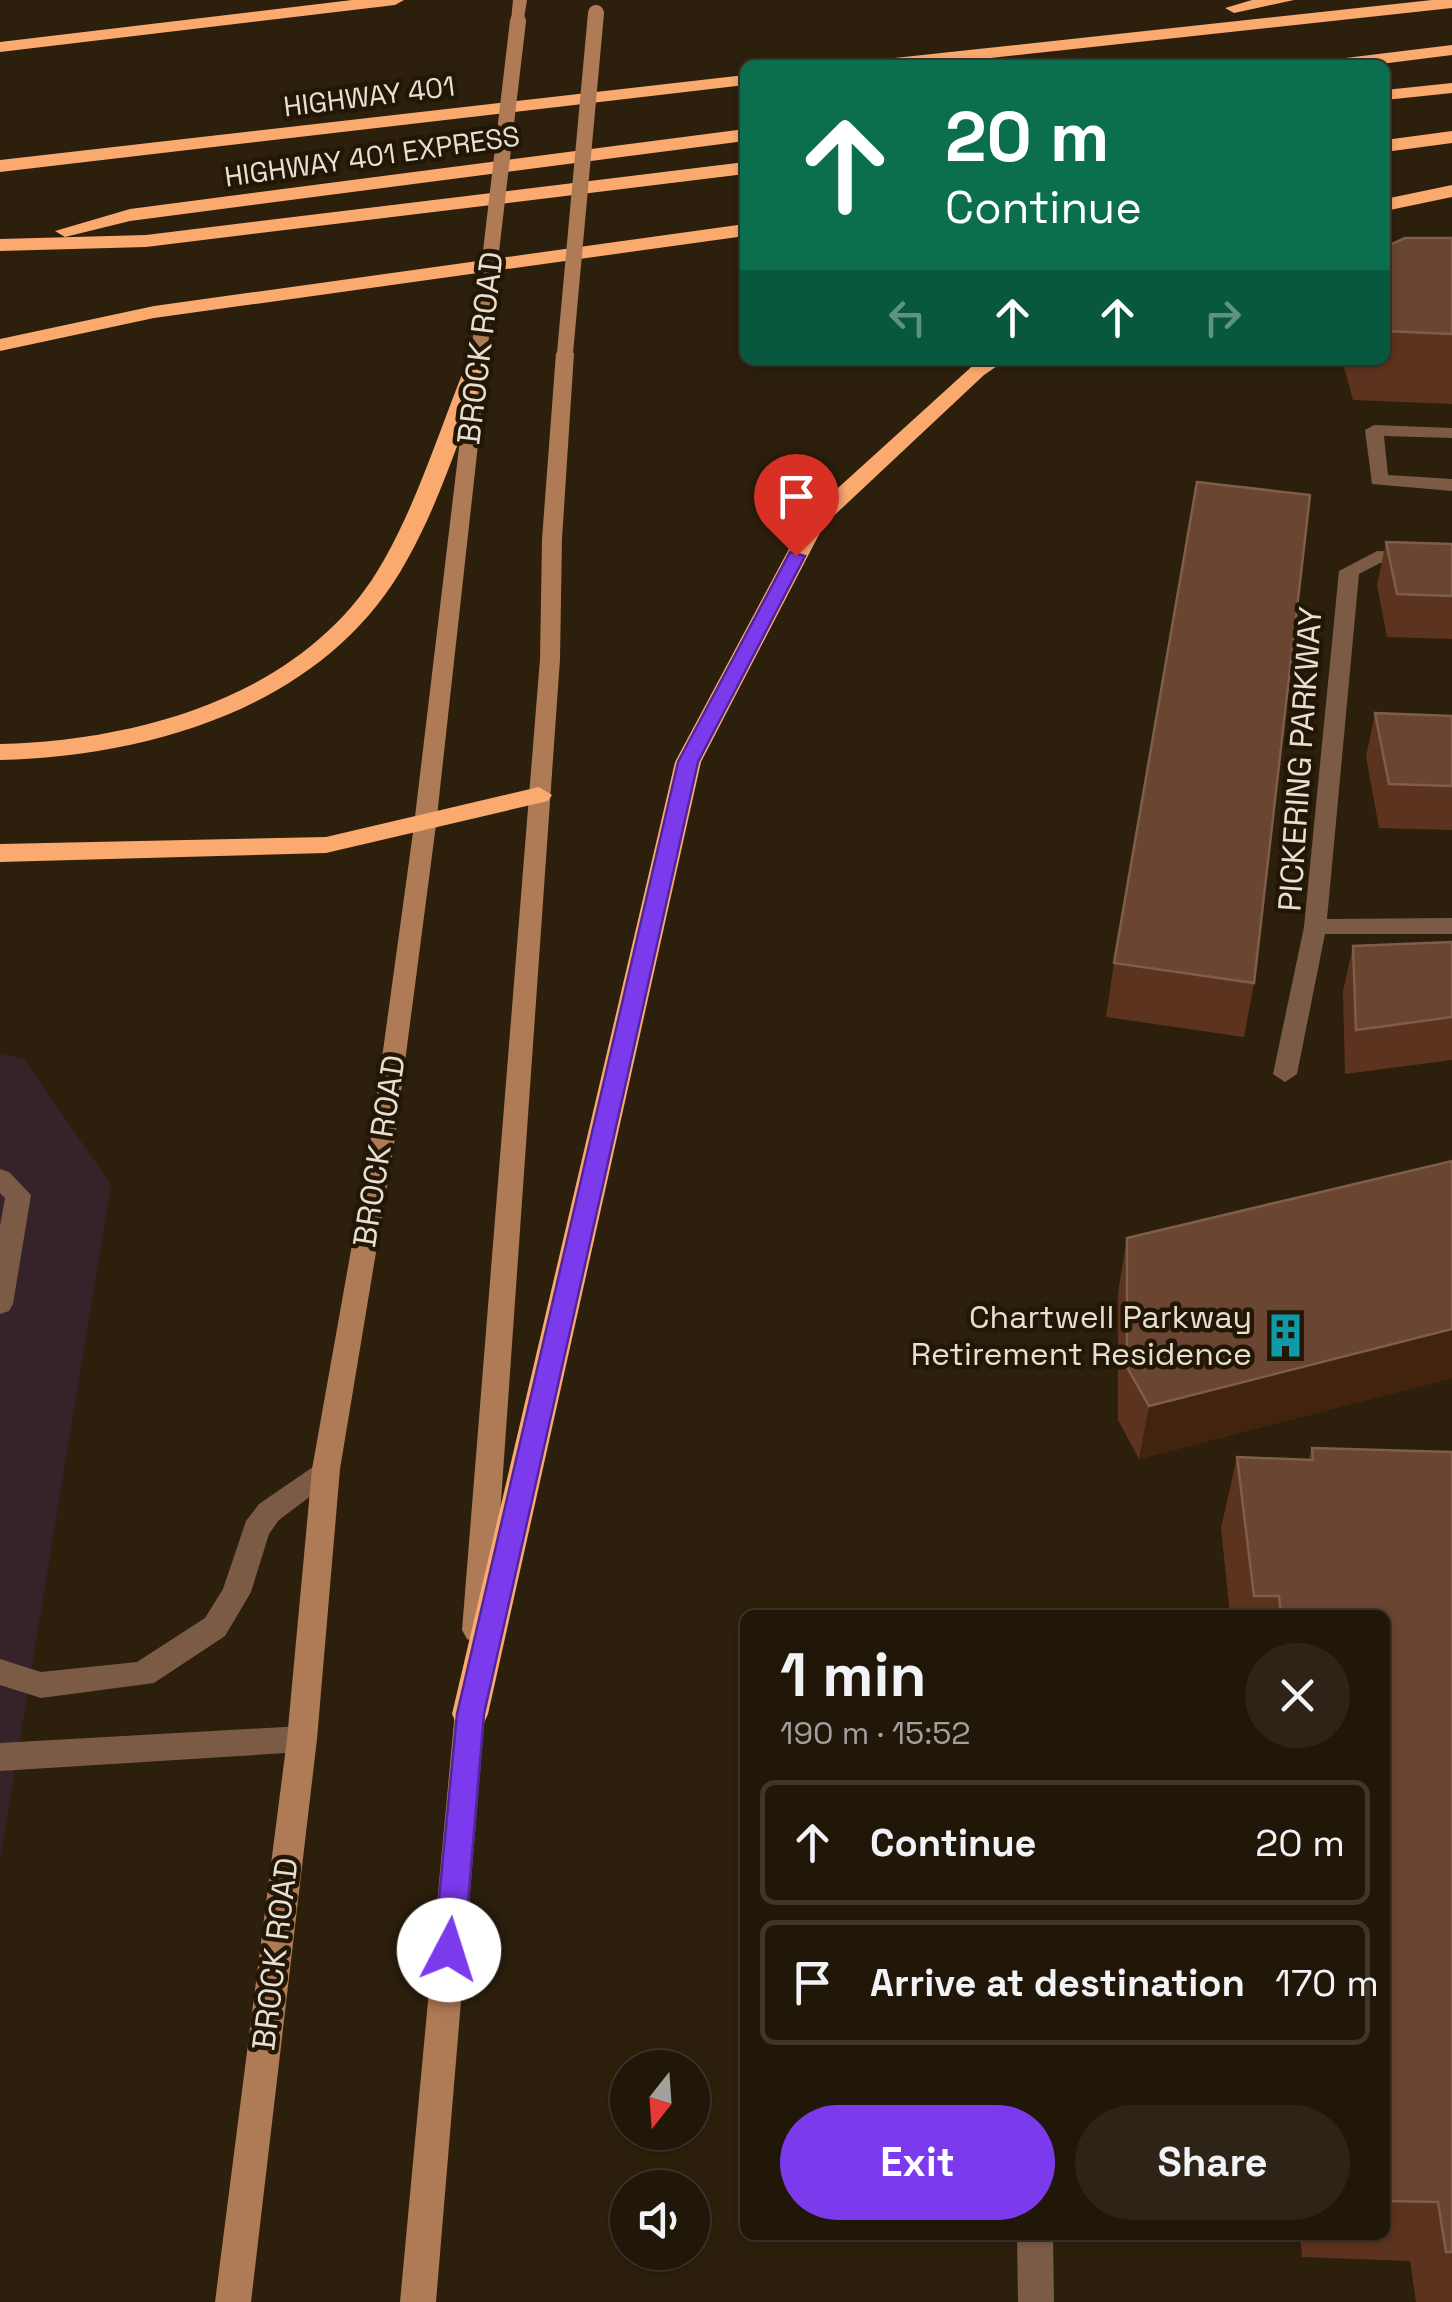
<!DOCTYPE html>
<html lang="en">
<head>
<meta charset="utf-8">
<style>
	body { margin:0; font-family:"Space Grotesk",sans-serif; background:#2d2417; color:#f1f3f6; height:100vh; display:flex; flex-direction:column; font-size:38px; white-space:nowrap }
	* { box-sizing:border-box; margin:0 }
	p { font-size:32px; color:#a29f9c }
	.icon { flex:none; width:55px; height:55px; fill:none; stroke:currentColor; stroke-width:2; stroke-linecap:round; stroke-linejoin:round }
	.map { position:relative; flex:1; overflow:hidden }
	.drawer { position:absolute; left:740px; top:1610px; width:650px; height:630px; display:flex; flex-direction:column; background:#211709; border-radius:15px; box-shadow:0 2px 8px #0004,0 0 0 2px #3e362a }
	.drawer>* { flex:none }
	.guide { position:absolute; left:740px; top:60px; width:650px; height:305px; border-radius:15px; box-shadow:0 2px 8px #0004,0 0 0 2px #3e362a; background:#0b6e4f; color:#fff; overflow:hidden }
	.needle { width:65px; rotate:197deg }
	.buttons { position:absolute; left:610px; top:2050px; display:grid; gap:20px }
	.buttons a { display:grid; place-items:center; width:100px; height:100px; border-radius:50%; background:#211709; box-shadow:0 2px 8px #0004,0 0 0 2px #3e362a; font-size:50px }
	.pin { position:absolute; display:grid; place-items:center; width:85px; height:85px; color:#fff; margin:-102px -42px; border-radius:50% 50% 50% 0; rotate:-45deg; box-shadow:0 0 10px #0007 }
	.pin .icon { rotate:45deg }
	.me { position:absolute; width:110px; margin:-55px; rotate:5deg; stroke-linejoin:round; filter:drop-shadow(0 0 8px #0008) }
	.turn { display:flex; align-items:center; gap:35px; height:210px; padding:0 40px; font-size:45px }
	.turn .icon { width:130px; height:130px; stroke-width:2.5 }
	.turn b { display:block; font-size:70px; line-height:85px }
	.lanes { display:flex; align-items:center; height:95px; padding:0 40px; background:#0003; justify-content:center; gap:50px; direction:ltr }
	.lanes .off { opacity:.35 }
	.round { display:grid; place-items:center; flex:none; width:105px; height:105px; border-radius:52px; background:#2d2417 }
	.head { display:flex; align-items:center; justify-content:space-between; height:170px; padding:0 40px }
	h1 { font-size:60px; font-weight:600; line-height:75px }
	.button { display:flex; gap:20px; margin-top:auto; padding:20px 40px }
	.button a { flex:1; height:115px; border-radius:60px; background:#7c3aed; color:#fff; font-size:40px; font-weight:600; line-height:115px; text-align:center }
	.button a+a { background:#2d2417; color:#f1f3f6 }
	ul { padding:0; list-style:none }
	li { display:flex; align-items:center; gap:30px; height:125px; margin:0 20px 15px; padding:0 20px; border:5px solid #3e362a; border-radius:15px }
	li div { flex:1 }
	li b { display:block; font-size:38px }
	li em { font-style:normal }
	.map>svg:first-child { display:block }
	.commercial { fill:#352329 }
	.lines { fill:none; stroke-linecap:round; stroke-linejoin:round }
	.service { fill:#7b5b45; fill-rule:evenodd }
	.minor { fill:#7b5b45; fill-rule:evenodd }
	.secondary { fill:#af7a56; fill-rule:evenodd }
	.motorway { fill:#faa96f; fill-rule:evenodd }
	.secondary-bridge { stroke:#af7a56; stroke-width:16 }
	.wall { fill:#5c331e }
	.shaded-wall { fill:#42230e }
	.building { fill:#6a4531; stroke:#7e5e4a; stroke-width:2.5 }
	.route { fill:#7c3aed; stroke:#51269a; stroke-width:2.5 }
	.labels { text-anchor:middle; dominant-baseline:central; stroke-width:9; stroke-linejoin:round; paint-order:stroke }
	.far-street-label { font-size:28px; fill:#e7dfd3; stroke:#221604 }
	.street-label { font-size:32px; fill:#e7dfd3; stroke:#221604 }
	.poi-label { font-size:32px; fill:#e7dfd3; stroke:#221604; text-anchor:end }
</style>
</head>
<body>
<div class="map">
<svg width="1452" height="2302" viewBox="0 0 1452 2302">
	<rect width="100%" height="100%" fill="#2c1f0c"/>
	<path class="commercial" d="M0,1053l24,6 87,126 -111,675z"/>
	<g class="lines">
		<path class="service" d="M1374,425l78,3v10l-68,-2 4,39 64,4v12l-80,-7 -7,-54z
			M0,1169l9,3 22,23 -18,109 -4,7 -9,3v-88l5,-28 -5,-5z
			M326,1458l10,3 4,8 -4,8 -57,43 -10,14 -18,58 -26,44 -71,47 -113,15 -41,-13v-26l41,13 96,-10 68,-44 18,-29 23,-68 13,-17z
			M302,1726l11,4 4,9 -4,9 -11,4 -302,19v-28z
			M1017,2235h36l1,67h-36z"/>
		<path class="minor" d="M1377,551l75,2v12l-72,-2 -21,11 -32,345 125,-1v16h-127l-28,140 -12,8 -12,-8 31,-147 35,-356z"/>
		<path class="secondary" d="M513,0h14l-4,24 -12,-3z
			M565,348l9,5 -12,186 -2,120 -68,971 -5,9 -10,3 -10,-3 -5,-9 78,-971 2,-120 14,-186z
			M477,367l9,5 -50,453 -41,313 -55,331 -23,270 -66,563h-36l72,-563 25,-270 59,-331 43,-313 54,-453z
			M471,1687l11,4 4,9 -50,602h-36l56,-602 4,-9z"/>
		<path class="motorway" d="M352,0h52l-9,5 -395,47v-10z
			M1252,0h42l-60,13 -9,-5z
			M1432,0h20v8l-526,57h-59l9,-5z
			M1452,45v10l-79,10h-53l9,-5z
			M745,75v10l-745,87v-12z
			M1452,83v10l-67,7v-10z
			M745,129v12l-615,80 -65,16 -10,-6 75,-22z
			M1452,131v12l-67,9v-12z
			M745,162v12l-599,73 -146,4v-12l146,-4z
			M1452,185v12l-67,14v-12z
			M745,224v12l-591,82 -154,33v-12l154,-33z
			M478,356l11,6c-27,66 -47,136 -82,198 -79,145 -253,196 -407,200v-16c143,-4 309,-50 384,-184 35,-62 56,-132 83,-198z
			M979,360h27l-22,15 -160,150 -123,237 -213,952 -5,11 -13,5 -13,-5 -5,-11 223,-952 131,-245z
			M539,787l13,8 -4,6 -222,52 -326,9v-18l326,-7z"/>
		<path class="secondary-bridge" d="M565,353l31,-340
			M478,362l40,-341"/>
	</g>
	<path class="wall" d="M1452,238v166l-99,-4 -11,-40h43v-113z
		M1386,542l66,2v95l-65,-2 -10,-52z
		M1375,713l77,3v114l-73,-2 -13,-71z
		M1452,942v118l-107,14 -2,-83 10,-45z
		M1114,963l140,20 -10,54 -138,-20z
		M1452,1161v217l-313,81 -21,-39v-128l9,-54z
		M1312,1448l140,4v850h-36l-6,-41 -108,-4 -2,-22h85v-620h-155l-9,-87 16,-71 71,3z"/>
	<path class="shaded-wall" d="M1452,1329v49l-313,81 10,-53z"/>
	<path class="building" d="M1405,238h47v96l-67,-3v-84z
		M1197,482l113,13 -56,488 -140,-20z
		M1386,542l66,2v52l-55,-2z
		M1375,713l77,3v70l-63,-2z
		M1452,942v75l-96,13 -3,-84z
		M1452,1161v168l-303,77 -22,-39v-129z
		M1312,1448l140,4v800h-6l-8,-50 -53,-1v-586h-104l-2,-19h-25l-17,-139 76,3z"/>
	<path class="route" d="M790,552l15,4 -107,206 -214,952 -20,236 -5,10 -10,4 -10,-4 -5,-10 23,-236 221,-952z"/>
	<defs>
		<symbol id="building-bare" viewBox="-9 -9 18 18"><path d="M-4-6H4V6H1V3H-1V6H-4ZM-2.5-4.3h1.7v1.8h-1.7ZM.8-4.3h1.7v1.8H.8ZM-2.5-1h1.7V.8h-1.7ZM.8-1h1.7V.8H.8Z" fill="#0f9aa8" stroke="#221604" stroke-width="2.5" paint-order="stroke"/></symbol>
	</defs>
	<g fill-rule="evenodd">
		<use href="#building-bare" x="1254" y="1304" width="63" height="63"/>
	</g>
	<g class="labels">
		<g class="far-street-label">
			<text transform="translate(369 96) rotate(-7)">HIGHWAY 401</text>
			<text transform="translate(372 156) rotate(-8)">HIGHWAY 401 EXPRESS</text>
		</g>
		<g class="street-label">
			<text transform="translate(480 348) rotate(-83)">BROCK ROAD</text>
			<text transform="translate(1300 759) rotate(-86)">PICKERING PARKWAY</text>
			<text transform="translate(379 1151) rotate(-81)">BROCK ROAD</text>
			<text transform="translate(275 1954) rotate(-83)">BROCK ROAD</text>
		</g>
		<g class="poi-label">
			<text x="1252" y="1317">Chartwell Parkway<tspan x="1252" dy="37">Retirement Residence</tspan></text>
		</g>
	</g>
</svg>
<div class="buttons">
<a><svg class="needle" viewBox="-14 -14 28 28"><path d="M0-13l5 13h-10z" fill="#e53935"/><path d="M0 13l5-13h-10z" fill="#a29f9c"/></svg></a>
<a><svg class="icon" aria-label="sound" viewBox="0 0 24 24"><path d="M4 9h4l5-4v14l-5-4H4zM17 9q2 3 0 6"/></svg></a>
</div>
<div class="pin" style="left:796px;top:556px;background:#d93025"><svg class="icon" aria-label="arrive" viewBox="0 0 24 24"><path d="M6 21V4h12l-3 4 3 4H6"/></svg></div>
<svg class="me" style="left:449px;top:1950px" viewBox="-20 -20 40 40"><circle r="19" fill="#fff"/><path d="M0-13L10 11 0 6-10 11z" fill="#7c3aed"/></svg>
<div class="guide">
<div class="turn"><svg class="icon" aria-label="ahead" viewBox="0 0 24 24"><path d="M12 20V5M6 11l6-6 6 6"/></svg><div><b>20 m</b>Continue</div></div>
<div class="lanes"><svg class="icon off" aria-label="left" viewBox="0 0 24 24"><path d="M17 20v-9H6M10 6l-5 5 5 5"/></svg><svg class="icon" aria-label="ahead" viewBox="0 0 24 24"><path d="M12 20V5M6 11l6-6 6 6"/></svg><svg class="icon" aria-label="ahead" viewBox="0 0 24 24"><path d="M12 20V5M6 11l6-6 6 6"/></svg><svg class="icon off" aria-label="right" viewBox="0 0 24 24"><path d="M7 20v-9h11M14 6l5 5-5 5"/></svg></div>
</div>
<section class="drawer">
<div class="head"><div><h1>1 min</h1><p>190 m · 15:52</p></div><a class="round"><svg class="icon" aria-label="close" viewBox="0 0 24 24"><path d="M6 6l12 12M18 6L6 18"/></svg></a></div>
<ul>
<li><svg class="icon" aria-label="ahead" viewBox="0 0 24 24"><path d="M12 20V5M6 11l6-6 6 6"/></svg><div><b>Continue</b></div><em>20 m</em></li>
<li><svg class="icon" aria-label="arrive" viewBox="0 0 24 24"><path d="M6 21V4h12l-3 4 3 4H6"/></svg><div><b>Arrive at destination</b></div><em>170 m</em></li>
</ul>
<div class="button"><a>Exit</a><a>Share</a></div>
</section>
</div>
</body>
</html>
